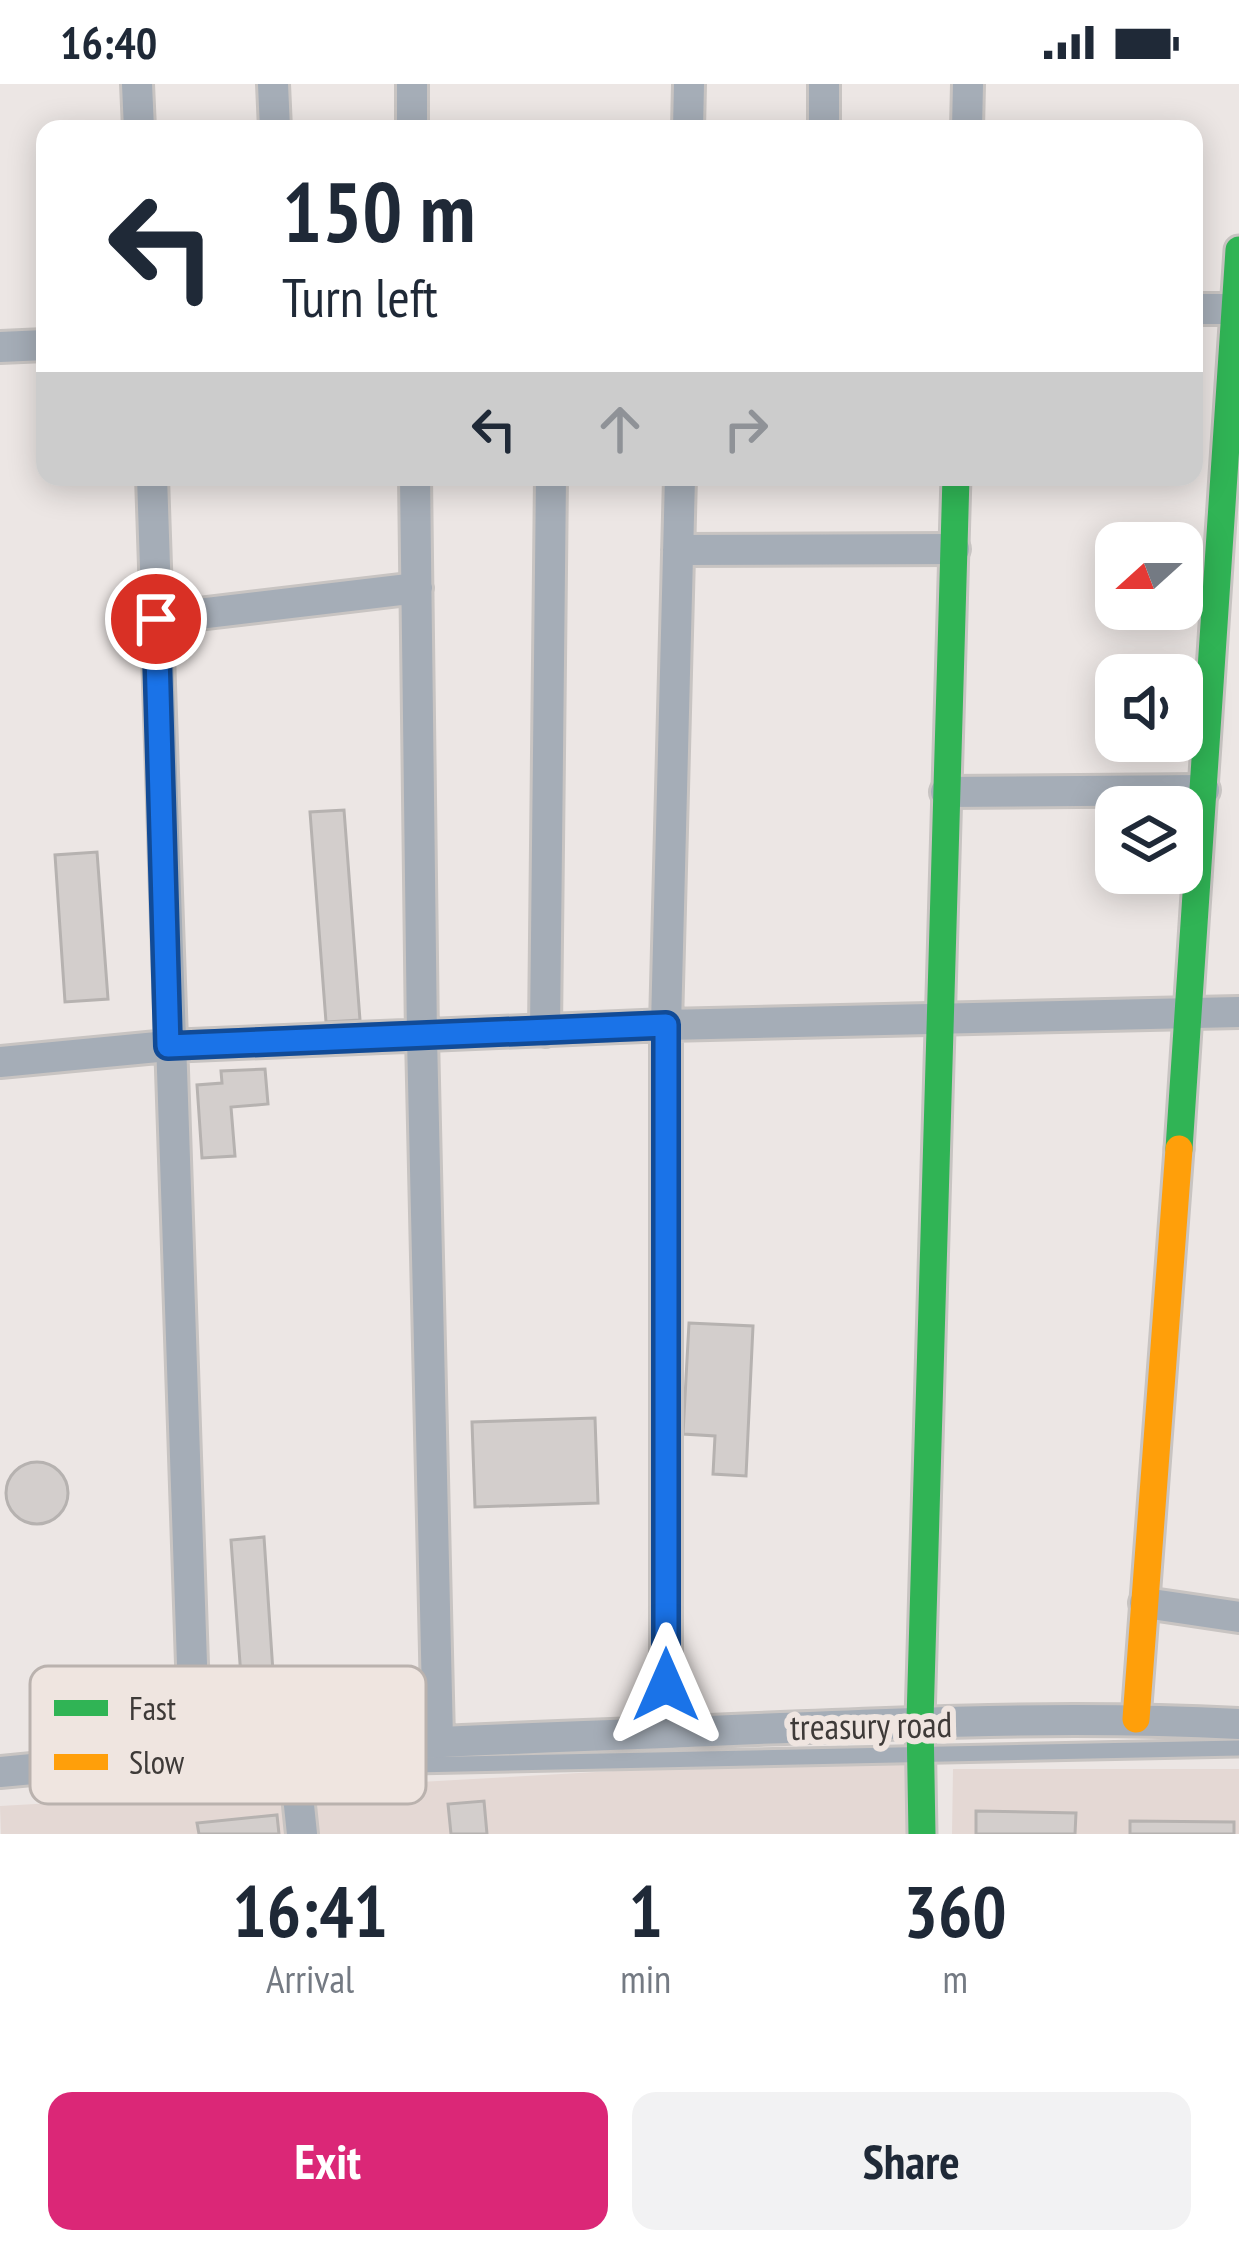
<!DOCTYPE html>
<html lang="en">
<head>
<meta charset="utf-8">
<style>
	body { margin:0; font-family:"PT Sans Narrow",sans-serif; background:#f2f2f3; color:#1f2937; height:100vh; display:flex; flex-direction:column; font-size:45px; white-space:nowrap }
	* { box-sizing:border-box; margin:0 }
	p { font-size:39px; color:#747a83 }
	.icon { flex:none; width:66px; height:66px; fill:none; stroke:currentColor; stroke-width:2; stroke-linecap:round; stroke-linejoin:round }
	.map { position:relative; height:1750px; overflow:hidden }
	.details { display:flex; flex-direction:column; background:#fff; flex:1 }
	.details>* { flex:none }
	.guide { position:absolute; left:36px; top:36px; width:1167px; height:366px; border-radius:24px; box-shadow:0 6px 30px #0003; background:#fff; color:#1f2937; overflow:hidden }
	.needle { width:78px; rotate:249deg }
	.buttons { position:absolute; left:1095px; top:438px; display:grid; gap:24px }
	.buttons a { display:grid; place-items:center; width:108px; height:108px; border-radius:24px; background:#fff; box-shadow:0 6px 30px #0003; font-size:60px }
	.pin { position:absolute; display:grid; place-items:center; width:102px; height:102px; color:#fff; margin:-51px; border:6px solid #fff; border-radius:50%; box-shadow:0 3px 12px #0007 }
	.me { position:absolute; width:132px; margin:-66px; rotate:0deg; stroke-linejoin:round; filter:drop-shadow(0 0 9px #0008) }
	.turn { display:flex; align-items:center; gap:42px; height:252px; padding:0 48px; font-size:54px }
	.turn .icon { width:156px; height:156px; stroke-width:2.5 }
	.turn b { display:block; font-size:84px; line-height:102px }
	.lanes { display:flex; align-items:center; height:114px; padding:0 48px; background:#0003; justify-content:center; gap:60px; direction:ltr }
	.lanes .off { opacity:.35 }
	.eta { display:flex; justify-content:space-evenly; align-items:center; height:204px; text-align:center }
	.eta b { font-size:72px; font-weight:700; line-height:84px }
	.button { display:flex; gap:24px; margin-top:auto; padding:24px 48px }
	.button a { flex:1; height:138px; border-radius:24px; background:#db2777; color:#fff; font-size:48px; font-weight:700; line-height:138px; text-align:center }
	.button a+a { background:#f2f2f3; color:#1f2937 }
	.status { display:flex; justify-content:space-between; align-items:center; height:84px; padding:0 60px; background:#fff; direction:ltr }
	.status svg { height:33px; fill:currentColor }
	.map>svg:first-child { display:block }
	.built { fill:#e4d8d4 }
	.building { fill:#d3cecc; stroke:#b6b2b0; stroke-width:3 }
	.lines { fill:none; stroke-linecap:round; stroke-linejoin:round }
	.lane-casing { stroke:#c8c4c2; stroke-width:21 }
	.street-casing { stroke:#c8c4c2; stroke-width:36 }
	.fast-casing { stroke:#c8c4c2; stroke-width:33 }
	.slow-casing { stroke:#c8c4c2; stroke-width:33 }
	.lane { stroke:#a5adb7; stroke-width:15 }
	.street { stroke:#a5adb7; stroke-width:30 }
	.fast { stroke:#30b455; stroke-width:27 }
	.slow { stroke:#ff9f0a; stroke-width:27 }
	.route-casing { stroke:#114b97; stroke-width:30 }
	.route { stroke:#1a73e8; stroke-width:21 }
	.labels { text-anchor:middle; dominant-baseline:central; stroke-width:12; stroke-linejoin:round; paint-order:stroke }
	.street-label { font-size:36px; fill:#3e3a38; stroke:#efe5e0 }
	.key { fill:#efe5e0; stroke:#bab2ae; stroke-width:3 }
	.key-label { font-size:33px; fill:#3e3a38 }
</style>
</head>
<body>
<div class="status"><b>16:40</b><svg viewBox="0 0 49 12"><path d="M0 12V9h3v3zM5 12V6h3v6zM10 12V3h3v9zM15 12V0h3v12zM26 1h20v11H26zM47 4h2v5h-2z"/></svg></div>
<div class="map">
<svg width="1239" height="1750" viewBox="0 0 1239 1750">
	<rect width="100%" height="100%" fill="#ece6e4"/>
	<path class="built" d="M911,1670l1,80h-911l-1,-28z
		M953,1685h286v65h-287z"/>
	<path class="building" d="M344,726l16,210 -34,2 -16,-210z
		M97,768l11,147 -43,3 -10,-147z
		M265,985l3,35 -37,3 4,49 -33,2 -5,-73 25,-2 -1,-12z
		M689,1239l64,3 -7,150 -33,-2 2,-38 -32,-2z
		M595,1334l3,85 -123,4 -3,-85z
		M6 1409a31 31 0 1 1 62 0a31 31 0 1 1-62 0Z
		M264,1453l11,165 -32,2 -12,-164z
		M484,1717l3,33h-36l-3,-30z
		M976,1727l100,2 -1,21h-99z
		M277,1731l2,19h-80l-2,-11z
		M1130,1737l104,1v12h-104z"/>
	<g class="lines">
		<defs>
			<path id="lane" d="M216,1685l1023,-21"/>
			<path id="street" d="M137,0l2,45
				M273,0l2,45
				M412,0v45
				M688,45l1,-45
				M824,45v-45
				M967,45l1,-45
				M1194,225h41
				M0,263l45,-2
				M152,393l43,1276
				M415,393l7,560 16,703
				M678,466l276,-1
				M156,535l261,-31
				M946,708l258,-2
				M545,947l6,-554
				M0,978l168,-16 498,-21 573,-13
				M1145,1519l94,14
				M666,1649v-708l14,-548
				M293,1664l9,86
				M0,1688c222,-21 442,-31 665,-39 192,-8 382,-19 574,-9"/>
			<path id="fast" d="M1179,1065l60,-899
				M922,1750l-2,-114 36,-1243"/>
			<path id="slow" d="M1136,1635l43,-570"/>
		</defs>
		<use href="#lane" class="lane-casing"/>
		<use href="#street" class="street-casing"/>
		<use href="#fast" class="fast-casing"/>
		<use href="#slow" class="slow-casing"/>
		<use href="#lane" class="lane"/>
		<use href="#street" class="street"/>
		<use href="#fast" class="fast"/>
		<use href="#slow" class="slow"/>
	</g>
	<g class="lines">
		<defs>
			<path id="route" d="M156,535l12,427 498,-21v660"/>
		</defs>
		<use href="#route" class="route-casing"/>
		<use href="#route" class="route"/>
	</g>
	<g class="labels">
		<g class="street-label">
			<text transform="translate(871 1641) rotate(-1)">treasury road</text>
		</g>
	</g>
	<rect x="30" y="1582" width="396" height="138" rx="18" class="key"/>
	<rect x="54" y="1616" width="54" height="16" fill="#30b455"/>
	<rect x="54" y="1670" width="54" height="16" fill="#ff9f0a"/>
	<g class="key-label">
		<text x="129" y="1636">Fast</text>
		<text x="129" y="1690">Slow</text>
	</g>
</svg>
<div class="buttons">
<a><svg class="needle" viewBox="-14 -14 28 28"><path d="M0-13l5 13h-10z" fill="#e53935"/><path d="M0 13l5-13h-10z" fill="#747a83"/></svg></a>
<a><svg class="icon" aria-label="sound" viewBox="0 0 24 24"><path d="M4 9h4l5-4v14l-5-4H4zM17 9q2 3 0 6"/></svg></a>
<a><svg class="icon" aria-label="layers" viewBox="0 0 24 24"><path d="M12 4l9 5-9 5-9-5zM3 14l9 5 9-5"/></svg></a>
</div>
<div class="pin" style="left:156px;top:535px;background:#d93025"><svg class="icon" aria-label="arrive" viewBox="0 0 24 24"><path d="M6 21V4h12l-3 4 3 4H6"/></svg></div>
<svg class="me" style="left:666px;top:1601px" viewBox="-20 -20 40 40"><path d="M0-17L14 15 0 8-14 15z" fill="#1a73e8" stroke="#fff" stroke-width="4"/></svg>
<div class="guide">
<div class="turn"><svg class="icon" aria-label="left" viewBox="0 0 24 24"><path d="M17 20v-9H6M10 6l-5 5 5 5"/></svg><div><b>150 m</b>Turn left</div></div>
<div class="lanes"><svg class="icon" aria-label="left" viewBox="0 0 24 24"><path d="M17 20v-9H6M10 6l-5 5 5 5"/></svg><svg class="icon off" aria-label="ahead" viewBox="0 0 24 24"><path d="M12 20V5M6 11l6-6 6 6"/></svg><svg class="icon off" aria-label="right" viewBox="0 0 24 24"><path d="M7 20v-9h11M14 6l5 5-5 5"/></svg></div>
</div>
</div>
<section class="details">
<div class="eta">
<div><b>16:41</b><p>Arrival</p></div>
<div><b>1</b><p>min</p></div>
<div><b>360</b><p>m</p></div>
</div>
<div class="button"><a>Exit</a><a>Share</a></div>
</section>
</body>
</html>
